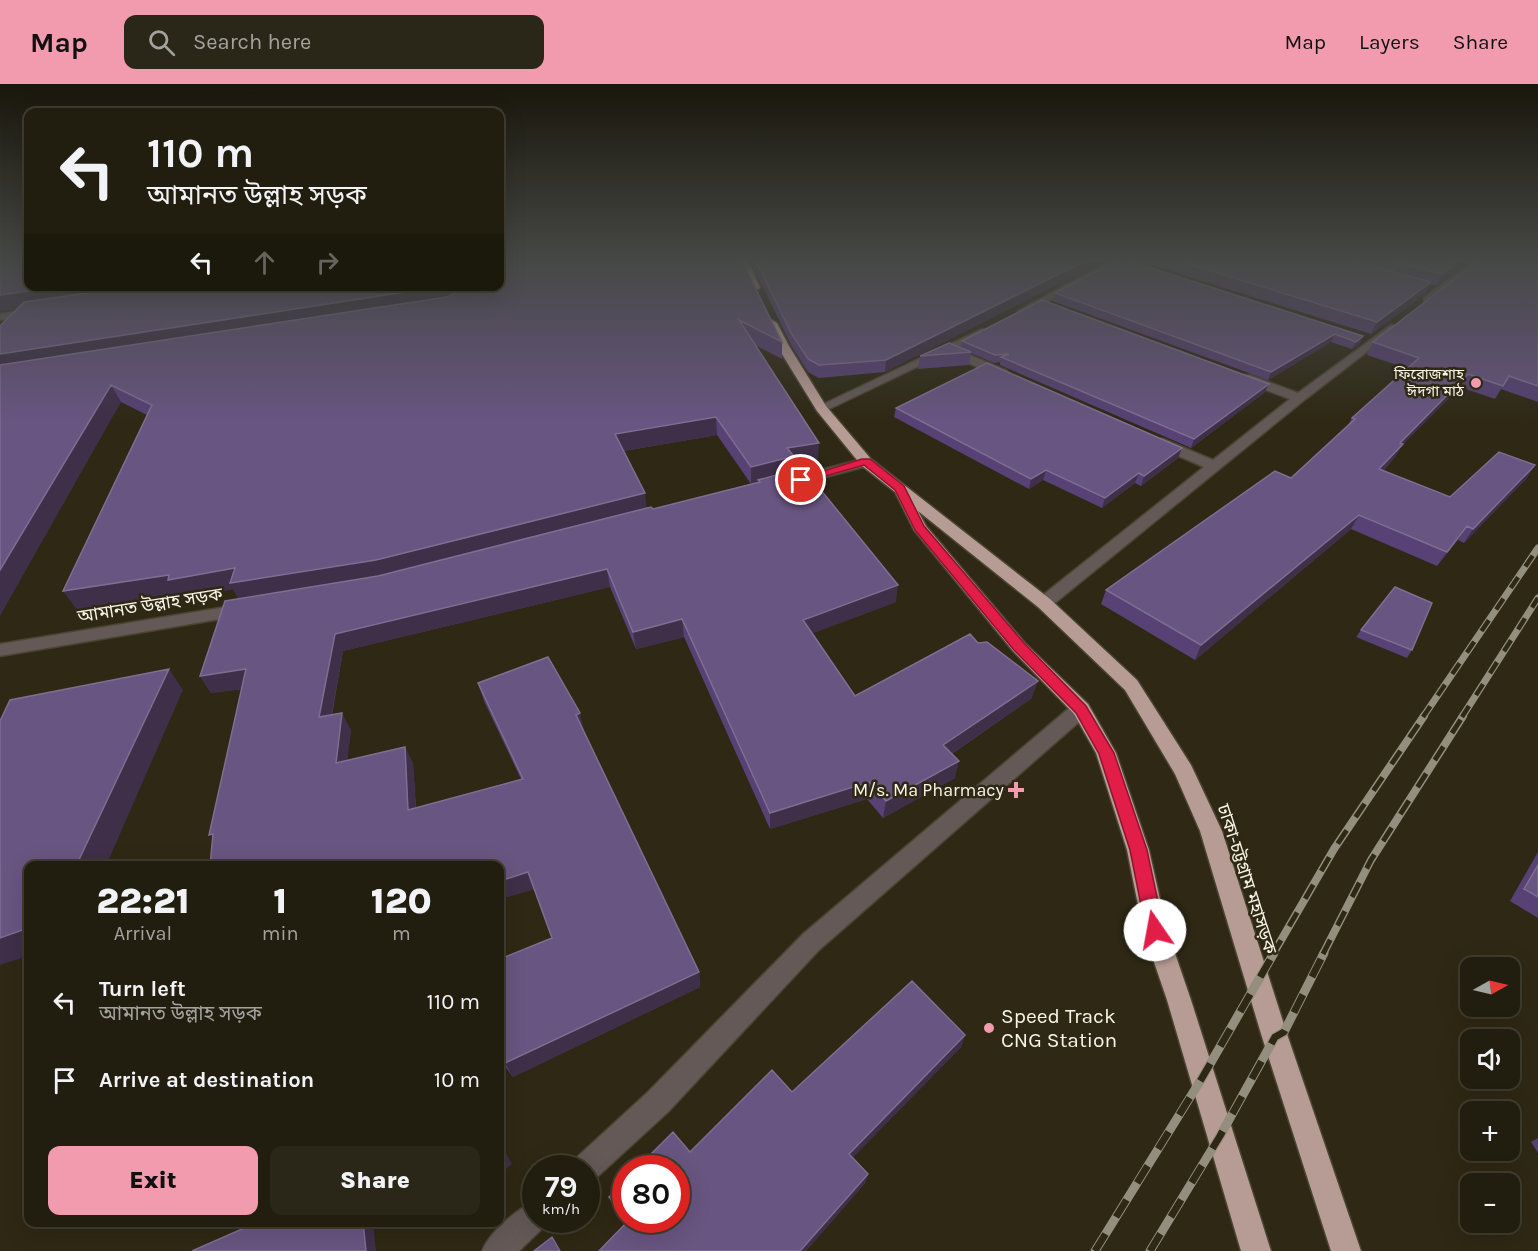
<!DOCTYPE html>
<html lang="en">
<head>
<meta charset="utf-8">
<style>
	body { margin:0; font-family:Karla,"Noto Sans Bengali",sans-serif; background:#2a2718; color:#f1f3f6; height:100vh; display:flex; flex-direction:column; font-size:22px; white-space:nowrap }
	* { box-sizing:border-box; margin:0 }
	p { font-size:20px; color:#a2a29e }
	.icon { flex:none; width:33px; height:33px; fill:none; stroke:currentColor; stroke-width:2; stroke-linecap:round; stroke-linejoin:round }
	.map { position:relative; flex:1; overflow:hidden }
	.details { position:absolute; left:24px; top:777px; width:480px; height:366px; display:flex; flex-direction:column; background:#221e0f; border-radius:12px; box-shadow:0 6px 24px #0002,0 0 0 2px #3f3c2f }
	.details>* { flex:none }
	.top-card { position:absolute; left:24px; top:24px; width:480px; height:183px; border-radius:12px; box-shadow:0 6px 24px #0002,0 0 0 2px #3f3c2f; background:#221e0f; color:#f1f3f6; overflow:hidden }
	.needle { width:39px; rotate:82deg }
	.tools { position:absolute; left:1460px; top:873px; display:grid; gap:12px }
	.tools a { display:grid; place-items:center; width:60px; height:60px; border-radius:12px; background:#221e0f; box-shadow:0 6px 24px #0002,0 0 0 2px #3f3c2f; font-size:30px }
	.speed { position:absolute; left:522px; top:1071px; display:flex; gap:12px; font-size:30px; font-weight:700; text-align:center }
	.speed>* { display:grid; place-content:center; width:78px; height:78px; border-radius:50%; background:#221e0f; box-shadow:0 6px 24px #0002,0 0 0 2px #3f3c2f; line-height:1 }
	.speed small { font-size:15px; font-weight:400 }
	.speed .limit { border:9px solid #d22; background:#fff; color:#111 }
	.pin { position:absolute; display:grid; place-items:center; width:51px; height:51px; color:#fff; margin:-26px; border:3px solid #fff; border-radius:50%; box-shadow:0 2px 6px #0007 }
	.me { position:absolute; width:66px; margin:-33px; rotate:348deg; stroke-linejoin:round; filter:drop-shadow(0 0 4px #0008) }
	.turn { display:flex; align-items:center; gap:21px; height:126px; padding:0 24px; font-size:27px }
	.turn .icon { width:78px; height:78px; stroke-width:2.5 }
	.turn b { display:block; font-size:42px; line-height:51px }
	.lanes { display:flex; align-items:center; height:57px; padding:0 24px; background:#0003; justify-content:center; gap:30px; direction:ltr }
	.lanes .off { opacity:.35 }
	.eta { display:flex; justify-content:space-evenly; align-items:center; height:102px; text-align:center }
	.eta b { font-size:36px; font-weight:800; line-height:42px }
	.primary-button { display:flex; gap:12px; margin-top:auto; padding:12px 24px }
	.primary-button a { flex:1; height:69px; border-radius:12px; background:#f29aae; color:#111; font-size:24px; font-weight:800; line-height:69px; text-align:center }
	.primary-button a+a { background:#2a2718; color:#f1f3f6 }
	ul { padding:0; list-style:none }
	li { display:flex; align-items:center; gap:18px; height:78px; padding:0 24px }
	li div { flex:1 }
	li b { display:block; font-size:22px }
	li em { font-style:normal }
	header { display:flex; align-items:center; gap:36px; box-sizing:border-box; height:84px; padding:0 30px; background:#f29aae; color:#111 }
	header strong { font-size:28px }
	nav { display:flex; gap:33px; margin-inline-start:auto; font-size:21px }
	.search { width:420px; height:54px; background:#2a2718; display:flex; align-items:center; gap:15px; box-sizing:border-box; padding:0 21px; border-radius:12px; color:#a2a29e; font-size:22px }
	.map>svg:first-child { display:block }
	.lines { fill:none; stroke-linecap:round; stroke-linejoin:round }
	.street-casing { stroke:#4a4532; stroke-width:3 }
	.highway-casing { stroke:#4a4532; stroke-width:3 }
	.street { fill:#645957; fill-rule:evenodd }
	.highway { fill:#b79b95; fill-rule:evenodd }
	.rail-far2-casing { stroke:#938e7e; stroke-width:7 }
	.rail-far1-casing { stroke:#938e7e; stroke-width:8 }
	.rail-casing { stroke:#938e7e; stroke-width:9 }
	.rail-far2 { stroke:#2e2814; stroke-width:4.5; stroke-dasharray:13; stroke-linecap:butt }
	.rail-far1 { stroke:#2e2814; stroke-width:5; stroke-dasharray:16; stroke-linecap:butt }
	.rail { stroke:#2e2814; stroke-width:7; stroke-dasharray:20; stroke-linecap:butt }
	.wall { fill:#574175; fill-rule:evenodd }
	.shaded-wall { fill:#3f2f49 }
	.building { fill:#685581; stroke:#7f6e91; stroke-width:1.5 }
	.route { fill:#e11d48; stroke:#92132f; stroke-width:1.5 }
	.poi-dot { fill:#f29aae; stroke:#2e2814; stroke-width:2 }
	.labels { text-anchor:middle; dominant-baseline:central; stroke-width:5; stroke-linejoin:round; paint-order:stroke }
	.far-poi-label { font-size:15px; fill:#f8f4e7; stroke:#2e2814; text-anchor:end }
	.street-label { font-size:18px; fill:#f8f4e7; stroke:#2e2814 }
	.poi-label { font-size:18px; fill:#f8f4e7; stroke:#2e2814; text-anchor:end }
	.near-poi-label { font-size:21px; fill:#f8f4e7; stroke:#2e2814; text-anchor:start }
</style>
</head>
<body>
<header>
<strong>Map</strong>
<div class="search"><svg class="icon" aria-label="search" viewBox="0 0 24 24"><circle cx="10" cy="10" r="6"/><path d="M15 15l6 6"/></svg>Search here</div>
<nav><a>Map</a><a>Layers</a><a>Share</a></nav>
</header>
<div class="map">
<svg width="1538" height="1167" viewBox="0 0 1538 1167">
	<rect width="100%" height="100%" fill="#2e2814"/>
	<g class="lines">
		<defs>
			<path id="street" d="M1113,175h12l-98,54 -4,1 -5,-3z
				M1475,175h11l-54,43h-8v-4z
				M34,225l5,3 -1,2 -38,6v-6z
				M1391,241l4,1v4l-92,71 -253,206h-12l-2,-4 2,-4 166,-132 -51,-22 -2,-3 2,-3h10l50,21 77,-61 -48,-18v-6h8l48,18z
				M982,245l6,3 -2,2 -30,15 51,22v6h-8l-53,-24 -121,58h-8l-2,-3z
				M866,374l7,4 -2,3 -83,22 -7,-4 2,-3z
				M244,520l6,2 2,4 -2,4 -250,42v-12z
				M1081,618l7,2 2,5 -2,5 -269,236 -151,162 -72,66 -10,4v-14h-14l4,-10 72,-66 155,-158 271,-230z
				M536,1117v19h13l-3,5 -27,26h-37c8,-19 34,-42 54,-50z"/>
			<path id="highway" d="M737,175h10l13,28 -1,2h-8z
				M772,236l5,3 12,23 37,60 45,53 179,140 87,81 54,85 31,66 66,206 73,214h-30l-69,-214 -62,-206 -25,-57 -50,-84 -87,-83 -120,-96 8,15 99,117 63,61 28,49 33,97 18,80 24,70 80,251h-30l-74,-251 -24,-70 -16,-80 -31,-97 -22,-39 -61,-63 -99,-121 -19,-38 -34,-27 -44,-54 -40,-65 -10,-23z"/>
		</defs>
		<use href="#street" class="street-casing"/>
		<use href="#highway" class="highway-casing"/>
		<use href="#street" class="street"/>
		<use href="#highway" class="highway"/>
		<defs>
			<path id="rail-far2" d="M1423,633l115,-169
				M1462,633l76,-119"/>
			<path id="rail-far1" d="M1273,870l61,-105 90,-133
				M1323,870l48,-94 92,-144"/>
			<path id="rail" d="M1095,1167l107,-173 72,-125
				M1150,1167l70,-115 55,-99 9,-5 40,-79"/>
		</defs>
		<use href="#rail-far2" class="rail-far2-casing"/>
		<use href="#rail-far1" class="rail-far1-casing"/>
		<use href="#rail" class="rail-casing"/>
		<use href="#rail-far2" class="rail-far2"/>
		<use href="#rail-far1" class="rail-far1"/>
		<use href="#rail" class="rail"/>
	</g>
	<path class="wall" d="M741,175l41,83v17l-27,-14 63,116 -24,4v6l102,131 -83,31 42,63 177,2 -80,56 3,24 -72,40 -16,-19 -97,30 -86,-192 -48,12 -26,-62 -267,64 -11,64 19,15 -4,30 58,-13 8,17 3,44 105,-29 -37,-78 -6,-18 106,48h-1l116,241 1,15 -187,90 -13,-17v-101l52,-21 -18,-49 -34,10v-33l-258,-177 -31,4 -11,-17 39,-77 -6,-10 -53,10 -2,-4 -101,15 70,-195 -26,-13 -105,-92 12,-24h431v5zM717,351l34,49 -98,25 -6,-1 -23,-57z
		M752,175h356l-223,113 -66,6 -11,-6 -17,-27 -39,-81z
		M1133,175h338l-35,27 -6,-2 -5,10 -54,40z
		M1538,175v143l-37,-13 -6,10 -35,-12 -58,58 -7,12 -12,14 67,26 85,-32 -9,14 -62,64 -6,-3 -21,26 -86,-37 -156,131 -94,-56 5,-14 185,-112 56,-51 5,-9 54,-50 -39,-13 6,-13z
		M1055,209l308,43 -4,8 -7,5 -21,-7 -63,38 -215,-79z
		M962,257l303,51 -74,56 -191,-83v-3l-6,1 -23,-10 -2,12 -51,4 2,-13 41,-8z
		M896,324l286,40 -4,10 -37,28 -6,-3 -33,25 -59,-28 -14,9 -135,-72z
		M1361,546l51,20 -5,8 -51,-21z
		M1538,768v66l-28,-17z
		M965,951l-4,12 -108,110 15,17 -3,9 -59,68h-207l27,-28 -13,-17 -4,-9 17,-17v40h50l14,-68 102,-60z
		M1538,1054v15l-7,-11z"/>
	<path class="shaded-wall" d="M1089,175h19l-223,113 1,-12z
		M1462,175h9l-35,27 6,-12z
		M1431,198l-6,12 -54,40 6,-12z
		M63,202h20l8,14 -91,12v-17z
		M445,202h14v11l-459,75v-18z
		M1335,250l-4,8 -63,38 3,-8z
		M1363,252l-4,8 -7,5 4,-7z
		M1468,290l-8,13 -58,58 -7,12 -24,26 8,-14 21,-26z
		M1269,300l-4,8 -74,56 3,-9z
		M111,301l10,17 -121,214v-46z
		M716,333l1,18 -99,17 -3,-18z
		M819,359l-1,18 -24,4v9l-36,6v3l-7,2v-18l36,-19z
		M1182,364l-4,10 -37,28 3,-10z
		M1535,381l-9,14 -62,64 9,-14z
		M1046,386l-3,10 -14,9 2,-10z
		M1139,389l-4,10 -33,25 3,-10z
		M645,409l2,18 -263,68 -144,23 -7,-13 -53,10 -2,-4 -101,15 -14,-19z
		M1359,431l-8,14 -156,131 6,-15z
		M1467,442l-9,14 -21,26 10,-14z
		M607,485l3,18 -267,64 -15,83 -9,-17 16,-83z
		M898,501l-2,17 -93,35v-17z
		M682,535l2,18 -48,12 -3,-17z
		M169,585l14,21 -77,176h-30z
		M246,585l11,18 -46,6 -11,-17z
		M1038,597l-6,17 -92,64 3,-17z
		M342,629l9,17 -6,50 -9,-17z
		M580,629l4,18 -4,1 -4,-17z
		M405,663l8,17 4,63 -9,-17z
		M959,677l-4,17 -72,40 3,-17z
		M869,698l-2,17 -97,30v-16z
		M528,788l6,17 -34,10v-18z
		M28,844v28l-28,9v-27z
		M699,888l1,15 -187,90 -8,-14z
		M965,951l-4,12 -114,116 2,-9z
		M500,1059l12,21 -12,10z
		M868,1090l-3,9 -59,68h-6z
		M363,1138h10l3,29h-10z"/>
	<path class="building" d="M0,175h28v27h35l-63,9z
		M500,175h241l41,83 -43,-22 80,123 -32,5 7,8 -43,11 -35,-50 -101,17 30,59 -269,67 -146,23 5,-15 -67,12 1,-5 -106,16 89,-186 -41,-20 -111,185v-205l447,-68 18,-9v-2h35z
		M755,175h334l-203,101 -67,5 -11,-6 -17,-26z
		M1120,175h4l239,77 -7,6 -21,-8 -64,38 -216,-79z
		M1172,175h175l84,23 -54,40z
		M1383,175h79l-20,15z
		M1481,175h57v127l-29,-10 -6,10 -35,-12 -68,69 3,1 -24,25 71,28 49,-45 36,13 -62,64 -6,-3 -20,26 -88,-37 -158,130 -95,-55 169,-119 16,7 64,-59 -3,-1 67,-60 -46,-16z
		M86,202h359l-445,68v-28l24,-24 63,-9 3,-4z
		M1042,216l227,84 -75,55 -193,-82 8,-3 -14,1 -33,-14z
		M949,259l22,9 -51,4z
		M987,279l195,85 -38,28 -5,-3 -34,25 -59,-28 -15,9 -135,-71z
		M803,384l95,117 -95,35 52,76 115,-62 8,9 9,-1 51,39 -95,64 16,16 -73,40 -17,-19 -99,31 -88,-194 -49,13 -26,-63 -272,65 -16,83 23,-4 -6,50 69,-16 3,63 115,-31 -45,-96 70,-26 32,56 -4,2 123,257 -194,91 -5,-7v-97l52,-21 -24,-66 -28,9v-15h-290l3,-32 -4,1 37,-166 -46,7 25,-75 153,-25 273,-69 2,2 107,-27 -2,-2z
		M1395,503l37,16 -20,47 -51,-20z
		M169,585l-93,197h-48v62l-28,10v-217l10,-21z
		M1538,781v32l-14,-8z
		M912,897l53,54 -116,119 19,20 -68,77h-201l29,-30 -1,-1h49v-52h-39l36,-36 17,20 82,-82 20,22z
		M626,1096v38l-17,-21z
		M258,1138h105l3,29h-174z
		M552,1153l8,14h-26z"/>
	<linearGradient id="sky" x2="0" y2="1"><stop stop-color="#19160b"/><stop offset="0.52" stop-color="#464845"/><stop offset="1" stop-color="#464845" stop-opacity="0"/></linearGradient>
	<rect width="1538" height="338" fill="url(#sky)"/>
	<path class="route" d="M862,375h8l34,27 20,40 100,117 62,63 28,47 33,97 17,80 -3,6 -6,2 -6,-2 -3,-6 -16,-80 -31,-96 -23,-41 -62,-63 -99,-120 -20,-40 -31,-25 -63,18 -6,-3z"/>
	<g class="poi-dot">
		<circle cx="1476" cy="299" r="6"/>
		<path d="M1013 697h6v6h6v6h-6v6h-6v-6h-6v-6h6z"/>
		<circle cx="989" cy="944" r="6"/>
	</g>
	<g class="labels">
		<g class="far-poi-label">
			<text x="1464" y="290">ফিরোজশাহ<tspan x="1464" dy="17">ঈদগা মাঠ</tspan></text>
		</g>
		<g class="street-label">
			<text transform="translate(150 521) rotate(-9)">আমানত উল্লাহ সড়ক</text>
			<text transform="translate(1247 795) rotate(72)">ঢাকা-চট্টগ্রাম মহাসড়ক</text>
		</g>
		<g class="poi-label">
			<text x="1004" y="706">M/s. Ma Pharmacy</text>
		</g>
		<g class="near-poi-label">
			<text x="1001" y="932">Speed Track<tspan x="1001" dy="24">CNG Station</tspan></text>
		</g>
	</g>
</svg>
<div class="tools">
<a><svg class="needle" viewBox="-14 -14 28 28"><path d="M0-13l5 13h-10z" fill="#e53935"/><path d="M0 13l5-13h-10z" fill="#a2a29e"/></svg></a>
<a><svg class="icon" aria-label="sound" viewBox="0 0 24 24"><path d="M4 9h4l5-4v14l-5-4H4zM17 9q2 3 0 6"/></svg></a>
<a>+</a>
<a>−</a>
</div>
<div class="speed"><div>79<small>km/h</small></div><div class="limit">80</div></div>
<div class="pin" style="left:801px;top:396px;background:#d93025"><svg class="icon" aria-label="arrive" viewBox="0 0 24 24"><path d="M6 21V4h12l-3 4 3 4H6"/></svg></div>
<svg class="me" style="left:1155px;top:846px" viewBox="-20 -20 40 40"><circle r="19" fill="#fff"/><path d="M0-13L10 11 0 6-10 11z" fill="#e11d48"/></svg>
<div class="top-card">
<div class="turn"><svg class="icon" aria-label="left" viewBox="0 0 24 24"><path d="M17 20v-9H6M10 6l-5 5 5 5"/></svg><div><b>110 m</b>আমানত উল্লাহ সড়ক</div></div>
<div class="lanes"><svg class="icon" aria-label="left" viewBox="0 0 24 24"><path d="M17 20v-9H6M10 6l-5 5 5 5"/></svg><svg class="icon off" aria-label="ahead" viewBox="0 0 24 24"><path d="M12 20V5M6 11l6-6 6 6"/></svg><svg class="icon off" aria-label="right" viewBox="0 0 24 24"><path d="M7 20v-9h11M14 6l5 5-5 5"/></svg></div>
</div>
<section class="details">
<div class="eta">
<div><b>22:21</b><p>Arrival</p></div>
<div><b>1</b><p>min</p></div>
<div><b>120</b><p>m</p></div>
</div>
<ul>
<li><svg class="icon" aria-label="left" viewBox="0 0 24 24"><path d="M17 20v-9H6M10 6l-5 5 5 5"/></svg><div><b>Turn left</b><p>আমানত উল্লাহ সড়ক</p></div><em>110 m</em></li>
<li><svg class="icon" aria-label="arrive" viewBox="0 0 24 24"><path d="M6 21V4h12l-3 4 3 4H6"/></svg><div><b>Arrive at destination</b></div><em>10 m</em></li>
</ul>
<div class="primary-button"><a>Exit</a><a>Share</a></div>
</section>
</div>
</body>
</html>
